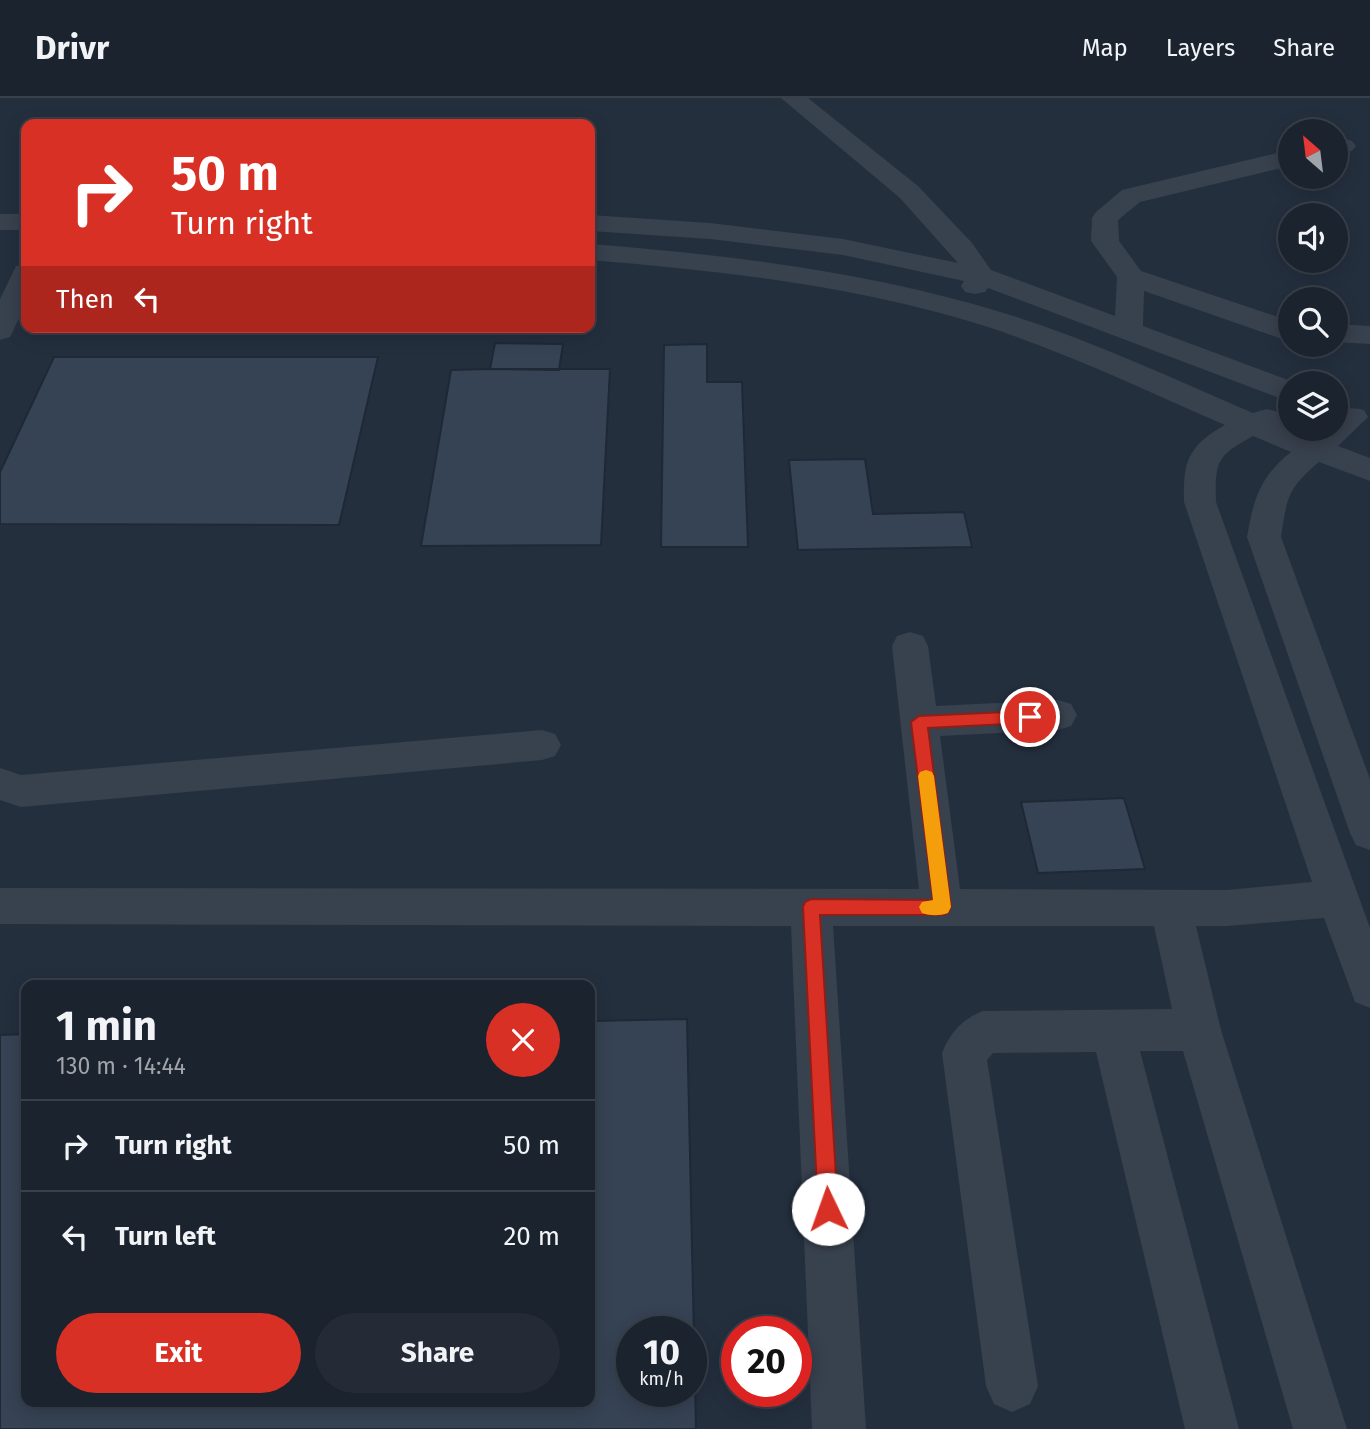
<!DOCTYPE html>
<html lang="en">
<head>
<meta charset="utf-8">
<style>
	body { margin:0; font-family:"Fira Sans",sans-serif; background:#242b36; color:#f1f3f6; height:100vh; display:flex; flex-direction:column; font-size:26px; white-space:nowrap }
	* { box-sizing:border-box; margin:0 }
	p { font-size:23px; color:#a0a4aa }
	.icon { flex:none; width:38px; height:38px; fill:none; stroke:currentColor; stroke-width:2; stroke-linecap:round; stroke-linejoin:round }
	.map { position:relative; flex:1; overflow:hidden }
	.sheet { position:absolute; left:21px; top:882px; width:574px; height:427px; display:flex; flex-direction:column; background:#1b232e; border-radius:14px; box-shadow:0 4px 18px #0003,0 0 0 2px #39404a }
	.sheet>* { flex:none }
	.guide { position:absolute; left:21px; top:21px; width:574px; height:214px; border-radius:14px; box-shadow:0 4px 18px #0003,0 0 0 2px #39404a; background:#d93025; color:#fff; overflow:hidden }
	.needle { width:46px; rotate:332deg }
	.buttons { position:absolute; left:1278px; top:21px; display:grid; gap:14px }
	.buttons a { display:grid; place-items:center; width:70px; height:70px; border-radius:50%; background:#1b232e; box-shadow:0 4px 18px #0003,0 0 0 2px #39404a; font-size:35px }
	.speed { position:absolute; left:616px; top:1218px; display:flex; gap:14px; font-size:35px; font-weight:700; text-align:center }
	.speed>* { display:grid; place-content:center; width:91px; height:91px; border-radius:50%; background:#1b232e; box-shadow:0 4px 18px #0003,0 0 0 2px #39404a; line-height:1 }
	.speed small { font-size:18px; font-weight:400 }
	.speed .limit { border:10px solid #d22; background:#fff; color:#111 }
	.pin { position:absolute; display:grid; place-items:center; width:60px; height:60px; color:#fff; margin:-30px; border:4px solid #fff; border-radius:50%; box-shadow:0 2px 7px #0007 }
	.me { position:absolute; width:77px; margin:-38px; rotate:357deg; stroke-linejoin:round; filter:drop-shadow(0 0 5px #0008) }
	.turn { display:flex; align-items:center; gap:24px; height:147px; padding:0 35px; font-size:32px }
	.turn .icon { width:91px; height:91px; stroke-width:2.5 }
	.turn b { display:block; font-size:49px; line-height:60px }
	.then { display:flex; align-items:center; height:66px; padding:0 35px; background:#0003; gap:14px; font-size:26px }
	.round { display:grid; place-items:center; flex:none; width:74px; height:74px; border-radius:37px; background:#242b36 }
	.overview { display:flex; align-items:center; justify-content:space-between; height:119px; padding:0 35px }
	h1 { font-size:42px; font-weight:700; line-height:52px }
	.button { display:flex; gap:14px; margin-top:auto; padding:14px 35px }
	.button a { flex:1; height:80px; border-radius:42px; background:#d93025; color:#fff; font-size:28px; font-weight:700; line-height:80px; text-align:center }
	.button a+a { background:#242b36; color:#f1f3f6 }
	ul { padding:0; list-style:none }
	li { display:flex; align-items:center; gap:21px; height:91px; padding:0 35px; border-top:2px solid #39404a }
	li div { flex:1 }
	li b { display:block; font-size:26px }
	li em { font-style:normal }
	header { display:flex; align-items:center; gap:42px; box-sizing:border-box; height:98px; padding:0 35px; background:#1b232e; border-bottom:2px solid #39404a }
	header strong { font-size:33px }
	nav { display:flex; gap:38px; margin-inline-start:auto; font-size:24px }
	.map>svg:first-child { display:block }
	.building { fill:#364354; stroke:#1f2835; stroke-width:2; fill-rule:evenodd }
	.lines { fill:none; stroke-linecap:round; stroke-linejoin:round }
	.minor { fill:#38414e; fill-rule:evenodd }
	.route { fill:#d93025; stroke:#8d1f18; stroke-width:2 }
	.slow { fill:#f59e0b }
</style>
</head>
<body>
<header>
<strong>Drivr</strong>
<nav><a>Map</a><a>Layers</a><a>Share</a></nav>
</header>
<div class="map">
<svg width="1370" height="1331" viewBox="0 0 1370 1331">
	<rect width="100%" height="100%" fill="#242f3e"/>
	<path class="building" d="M495,245l68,1 -4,26 -69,-1z
		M707,246v38h35l6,165h-87l3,-202z
		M54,259h324l-39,168 -339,-1v-52z
		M490,271h120l-9,176 -180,1 30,-176z
		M865,361l8,55 91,-2 8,35 -174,3 -9,-90z
		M1124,700l21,71 -107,4 -17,-71z
		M687,921l9,410h-696v-394l26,-1v368h564v-381zM632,1234h59v59h-59z"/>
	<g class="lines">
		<path class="minor" d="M781,0h27l110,88 54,57 19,27 124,46 2,-39 -26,-36 1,-23 4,-6 26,-22 168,-40v16l-150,36 -22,18 1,21 22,30 149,50v18h-8l-138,-48 -1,35 153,57h-6v19l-302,-114 -3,4 -10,2 -10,-2 -4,-6 3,-5 -121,-26 -133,-16 -120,-8v-16l120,8 133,16 115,24 -58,-65z
			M1343,40l9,3 4,5 -4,5 -17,3v-15z
			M0,116h26v16h-26z
			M590,146c141,11 282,28 417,70 84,26 164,64 246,99l14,-4 11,3 4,7 -2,5 30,12 9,-7h16v-14c10,-8 17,-8 29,-5l4,7 -30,29 32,12v23l-51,-19c-32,27 -32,36 -38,75l89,242v71l-14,-5 -6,-12 -103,-296c7,-39 12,-59 44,-85l-38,-16c-37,20 -38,26 -37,66l154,426v80l-15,-6 -31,-84 -97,8h-31l25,104 126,399h-54l-110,-378h-43l99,378h-54l-89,-377 -103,1 -6,7 51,326 -8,18 -18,8 -18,-8 -8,-18 -44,-333c8,-20 20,-34 41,-42l189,-2 -18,-83h-321l33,503h-54l-21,-503 -791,-2v-36l919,1 -27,-243 5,-10 13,-4 13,4 5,10 8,60 122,-6 13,4 6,11 -6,11 -13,4 -118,6 20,153 267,1 85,-8 -128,-380c-1,-41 4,-56 41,-77 -78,-34 -155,-71 -237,-98 -128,-41 -264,-56 -398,-67z
			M26,166v40l-16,33 -10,3v-41l16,-33z
			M1335,226l35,2v18l-35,-2z
			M542,632l13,4 6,11 -6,11 -13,4 -521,47 -21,-7v-32l21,7z"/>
	</g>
	<path class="route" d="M1030,613l8,6 -8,6 -102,5 23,179 -3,6 -6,2h-122l18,294 -3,7 -7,3 -7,-3 -3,-7 -15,-302 2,-5 6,-3 122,1 -22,-178 8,-6z"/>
	<path class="slow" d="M926,672l6,2 2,4 17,131 -3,6c-8,3 -18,3 -26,0l-3,-6 3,-5 11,-2 -15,-124 2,-4z"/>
</svg>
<div class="buttons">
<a><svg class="needle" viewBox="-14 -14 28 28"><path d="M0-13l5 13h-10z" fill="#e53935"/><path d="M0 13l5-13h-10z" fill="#a0a4aa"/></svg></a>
<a><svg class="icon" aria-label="sound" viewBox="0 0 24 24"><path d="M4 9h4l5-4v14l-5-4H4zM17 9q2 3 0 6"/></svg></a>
<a><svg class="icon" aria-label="search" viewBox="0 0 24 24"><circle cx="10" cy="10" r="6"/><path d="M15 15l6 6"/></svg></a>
<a><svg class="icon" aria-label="layers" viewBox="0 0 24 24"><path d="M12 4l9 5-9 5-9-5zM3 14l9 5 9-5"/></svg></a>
</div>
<div class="speed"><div>10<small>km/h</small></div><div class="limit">20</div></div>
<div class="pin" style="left:1030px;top:619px;background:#d93025"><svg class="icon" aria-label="arrive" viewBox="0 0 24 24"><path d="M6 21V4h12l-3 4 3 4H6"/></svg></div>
<svg class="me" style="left:828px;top:1111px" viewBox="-20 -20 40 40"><circle r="19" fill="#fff"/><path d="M0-13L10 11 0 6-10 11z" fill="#d93025"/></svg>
<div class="guide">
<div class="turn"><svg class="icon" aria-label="right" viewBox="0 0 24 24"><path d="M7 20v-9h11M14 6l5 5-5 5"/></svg><div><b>50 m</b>Turn right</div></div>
<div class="then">Then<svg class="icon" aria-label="left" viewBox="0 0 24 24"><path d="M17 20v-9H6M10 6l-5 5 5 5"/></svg></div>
</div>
<section class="sheet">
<div class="overview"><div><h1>1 min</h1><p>130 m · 14:44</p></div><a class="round" style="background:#d93025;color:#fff"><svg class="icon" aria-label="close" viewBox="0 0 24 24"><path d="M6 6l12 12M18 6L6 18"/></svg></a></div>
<ul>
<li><svg class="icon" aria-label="right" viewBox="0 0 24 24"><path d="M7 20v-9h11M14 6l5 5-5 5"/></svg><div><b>Turn right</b></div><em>50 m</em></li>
<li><svg class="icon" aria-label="left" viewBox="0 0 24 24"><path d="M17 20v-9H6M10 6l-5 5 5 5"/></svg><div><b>Turn left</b></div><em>20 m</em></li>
</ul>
<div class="button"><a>Exit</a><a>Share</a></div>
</section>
</div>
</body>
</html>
